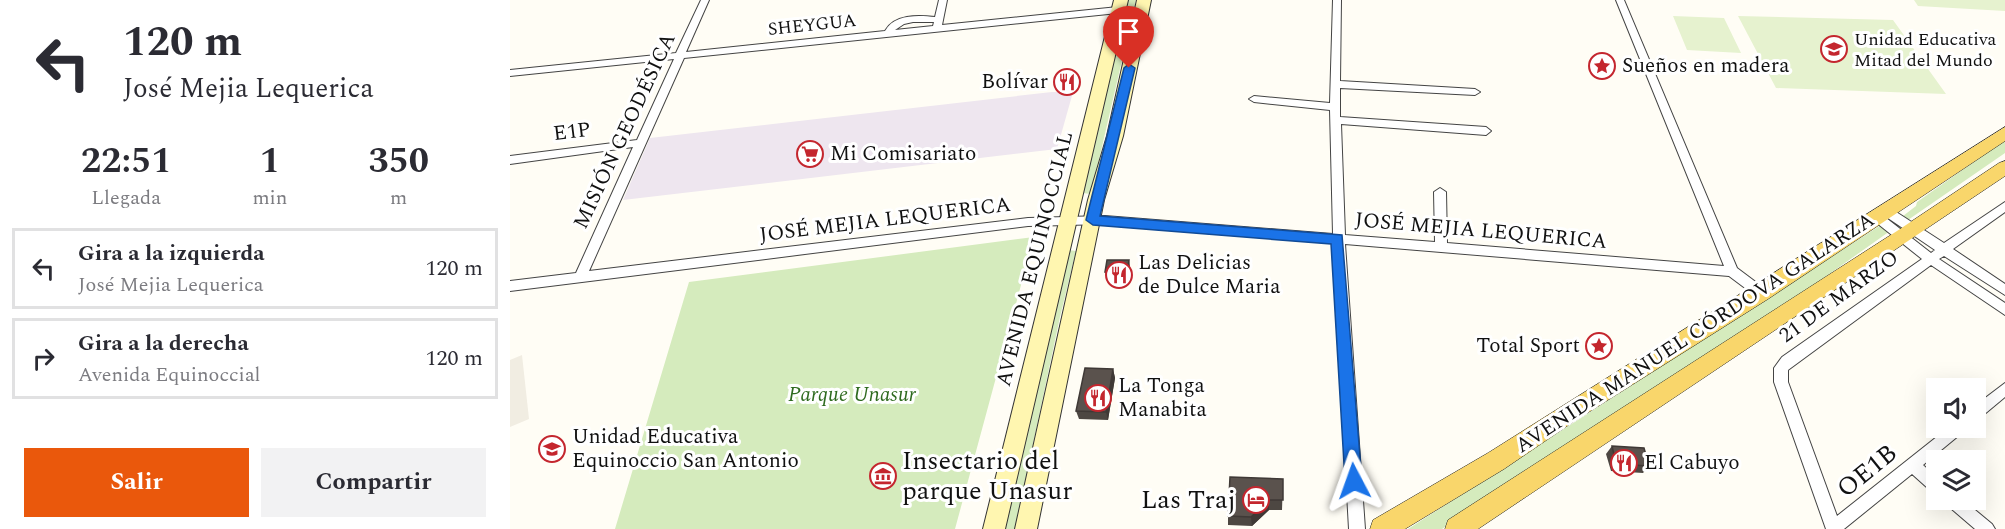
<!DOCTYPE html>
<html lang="es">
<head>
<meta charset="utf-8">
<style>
	body { margin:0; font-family:Spectral,serif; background:#f2f2f3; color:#2b2b33; height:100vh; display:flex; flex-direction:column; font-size:22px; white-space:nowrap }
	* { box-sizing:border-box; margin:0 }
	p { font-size:20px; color:#7c7c81 }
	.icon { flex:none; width:33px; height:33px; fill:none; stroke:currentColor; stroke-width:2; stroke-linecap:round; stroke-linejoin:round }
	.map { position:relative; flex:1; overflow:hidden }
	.side { display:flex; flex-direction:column; background:#fff; width:510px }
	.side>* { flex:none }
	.banner { background:#fff; color:#2b2b33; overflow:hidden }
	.tools { position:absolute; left:1416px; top:378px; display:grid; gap:12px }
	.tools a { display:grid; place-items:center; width:60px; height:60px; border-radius:0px; background:#fff; box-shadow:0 6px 24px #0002; font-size:30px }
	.pin { position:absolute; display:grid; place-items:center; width:51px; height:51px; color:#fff; margin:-62px -26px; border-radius:50% 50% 50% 0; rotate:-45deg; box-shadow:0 0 6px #0007 }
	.pin .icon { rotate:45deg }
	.me { position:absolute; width:66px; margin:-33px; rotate:356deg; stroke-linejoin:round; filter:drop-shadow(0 0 4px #0008) }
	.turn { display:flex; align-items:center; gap:21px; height:126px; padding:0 24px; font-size:27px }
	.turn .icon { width:78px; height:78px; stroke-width:2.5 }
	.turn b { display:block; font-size:42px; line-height:51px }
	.eta { display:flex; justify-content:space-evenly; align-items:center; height:102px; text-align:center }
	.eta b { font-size:36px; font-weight:700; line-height:42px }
	.primary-button { display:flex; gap:12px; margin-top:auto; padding:12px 24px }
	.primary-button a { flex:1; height:69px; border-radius:0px; background:#ea580c; color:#fff; font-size:24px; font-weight:700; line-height:69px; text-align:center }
	.primary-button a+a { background:#f2f2f3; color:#2b2b33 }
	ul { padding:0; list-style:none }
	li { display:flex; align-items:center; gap:18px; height:81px; margin:0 12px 9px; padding:0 12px; border:3px solid #e1e1e2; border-radius:0px }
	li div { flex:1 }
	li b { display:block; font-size:22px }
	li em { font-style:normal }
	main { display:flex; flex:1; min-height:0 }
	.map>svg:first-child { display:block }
	.industrial { fill:#eee6ef }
	.green { fill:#d5ebbd }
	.pitch { fill:#e6f2cf }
	.plaza { fill:#f1ede2 }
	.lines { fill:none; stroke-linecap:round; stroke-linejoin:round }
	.street-casing { stroke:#444; stroke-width:2 }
	.secondary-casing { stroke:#333; stroke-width:2 }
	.primary-casing { stroke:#222; stroke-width:1 }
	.street { fill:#fff; fill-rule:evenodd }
	.secondary { fill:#fff6b0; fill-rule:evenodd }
	.primary { fill:#f9d66b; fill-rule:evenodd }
	.wall { fill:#4d4742 }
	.shaded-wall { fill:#3f3936 }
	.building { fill:#5a524d; stroke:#3f3936; stroke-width:1.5 }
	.route { fill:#1a73e8; stroke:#114b97; stroke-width:1.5 }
	.labels { text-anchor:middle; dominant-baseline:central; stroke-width:6; stroke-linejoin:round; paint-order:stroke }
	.far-street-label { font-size:18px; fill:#111; stroke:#fff }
	.far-poi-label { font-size:18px; fill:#111; stroke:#fff; text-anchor:start }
	.poi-label { font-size:21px; fill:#111; stroke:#fff; text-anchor:start }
	.street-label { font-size:21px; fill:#111; stroke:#fff }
	.park-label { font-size:21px; font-style:italic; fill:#2f6b1f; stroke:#fff }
	.near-poi-label { font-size:26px; fill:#111; stroke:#fff; text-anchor:start }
	.near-street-label { font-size:26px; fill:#111; stroke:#fff }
</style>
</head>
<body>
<main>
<section class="side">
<div class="banner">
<div class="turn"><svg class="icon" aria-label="left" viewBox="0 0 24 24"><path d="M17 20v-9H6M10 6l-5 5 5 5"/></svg><div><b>120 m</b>José Mejia Lequerica</div></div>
</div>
<div class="eta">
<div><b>22:51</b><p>Llegada</p></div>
<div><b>1</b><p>min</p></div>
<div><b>350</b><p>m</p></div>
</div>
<ul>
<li><svg class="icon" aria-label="left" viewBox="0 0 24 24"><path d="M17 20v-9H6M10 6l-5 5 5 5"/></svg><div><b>Gira a la izquierda</b><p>José Mejia Lequerica</p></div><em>120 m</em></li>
<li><svg class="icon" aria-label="right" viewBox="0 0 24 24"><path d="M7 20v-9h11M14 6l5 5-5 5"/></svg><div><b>Gira a la derecha</b><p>Avenida Equinoccial</p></div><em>120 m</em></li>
</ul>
<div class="primary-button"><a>Salir</a><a>Compartir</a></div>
</section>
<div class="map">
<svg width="1495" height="529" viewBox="0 0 1495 529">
	<rect width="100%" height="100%" fill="#fffdf5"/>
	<path class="industrial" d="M542,92h21l-16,57 -434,51 27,-62z"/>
	<path class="green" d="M617,0h9l-45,194 -9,-1z
		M1495,140v13l-100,69 -2,-6 13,-10 1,-4z
		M1371,225l9,6 -93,66 -355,232h-34z
		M524,237l-79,292h-340l74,-247z
		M558,250l8,1 -16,66 -45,212h-11l15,-58 16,-84z"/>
	<path class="pitch" d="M1404,0h91v11l-87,-5z
		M1163,16l51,2 17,35 -54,-3z
		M1228,16l155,4 53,74 -170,-6z"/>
	<path class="plaza" d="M12,355l7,64 -19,8v-67z"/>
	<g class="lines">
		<defs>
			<path id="street" d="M191,0h8l-23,52 199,-21c9,-17 33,-16 50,-14l4,-17h8l-5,25 176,-18 5,3 -5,3 -434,45 -95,213 439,-53 77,-2 228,18 -3,-124 -76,-8 -5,-3 5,-3 76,7 3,-103h8l-1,81 135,8 5,3 -5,3 -135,-7v29l146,10 5,4 -5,4 -145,-11 4,111 90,7 -1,-50 6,-4 6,4 1,51 277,23 -108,-266h8l113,268 28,21 2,4 -2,4h-8l-28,-21 -384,-32 20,285h-16l-16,-286 -228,-19 -77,2 -518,65v-10l66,-8 57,-126 -123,17v-8l127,-16 37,-81 -164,17v-6l166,-17zM403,22h21l-1,4 -38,4 9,-6z
				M1495,202v10l-52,37 52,35v11l-61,-39 -5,3 66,44v12l-74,-50 -143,105v12l49,134 111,-88h17l-2,4 -40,33 13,12v16l-5,-2 -19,-17 -68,55h-18l-52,-147v-14l8,-11 140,-98 -49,-39 -2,-3 2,-3h8l50,39 4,-3 -53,-36 -2,-3 2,-3h8l54,35z
				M1495,383v14l-24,20 -5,2v-14z
				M1435,500h18l29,24 3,5h-20l-28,-24z"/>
			<path id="secondary" d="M604,0h14l-123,529h-22z
				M627,0h14l-28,136 -19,64 -67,329h-22l73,-329 19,-64z"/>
			<path id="primary" d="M1495,127v14l-237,158 -195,123 -69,47 -99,60h-35l3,-9 115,-67z
				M1495,161v15l-527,353h-33l3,-9 449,-289 102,-68z"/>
		</defs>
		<use href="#street" class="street-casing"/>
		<use href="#secondary" class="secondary-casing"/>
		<use href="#primary" class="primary-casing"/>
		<use href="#street" class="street"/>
		<use href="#secondary" class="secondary"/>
		<use href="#primary" class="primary"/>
	</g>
	<path class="wall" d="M619,260l1,9 -1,12h-22l-2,-9z
		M603,369l2,9 -7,42 -29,-1 -3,-8z
		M1102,446l37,20 -6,7 -32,-2 -5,-17z
		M773,479l-1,31h-13l-17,16 -24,-1v-9z"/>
	<path class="shaded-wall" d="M619,260l1,9 -1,12 -2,-9z
		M603,369l2,9 -7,42 -2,-8z
		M759,500v10l-17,16 -1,-9z"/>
	<path class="building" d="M597,260h22l-2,12h-22z
		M575,368l28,1 -7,43 -30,-1z
		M1102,446l32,2 5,18 -33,-2z
		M720,477l53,2v21h-14l-18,17 -23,-1z"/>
	<path class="route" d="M619,64l6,4 -35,148 242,19 20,246 -3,6 -5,2 -6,-2 -3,-6 -14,-237 -238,-19 -7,-5 38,-152z"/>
	<defs>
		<symbol id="university-ring" viewBox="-11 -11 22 22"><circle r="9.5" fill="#fff" stroke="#c4262e" stroke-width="1.5"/><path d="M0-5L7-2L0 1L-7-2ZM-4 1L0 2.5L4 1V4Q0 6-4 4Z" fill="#c4262e"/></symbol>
		<symbol id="sight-ring" viewBox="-11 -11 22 22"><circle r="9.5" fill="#fff" stroke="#c4262e" stroke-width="1.5"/><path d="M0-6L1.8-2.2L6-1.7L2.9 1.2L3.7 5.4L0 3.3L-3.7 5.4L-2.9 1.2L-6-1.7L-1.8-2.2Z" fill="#c4262e"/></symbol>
		<symbol id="restaurant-ring" viewBox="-11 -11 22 22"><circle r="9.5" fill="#fff" stroke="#c4262e" stroke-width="1.5"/><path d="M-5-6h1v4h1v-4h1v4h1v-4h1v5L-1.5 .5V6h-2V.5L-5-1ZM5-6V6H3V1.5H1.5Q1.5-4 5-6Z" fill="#c4262e"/></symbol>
		<symbol id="supermarket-ring" viewBox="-11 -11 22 22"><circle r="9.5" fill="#fff" stroke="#c4262e" stroke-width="1.5"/><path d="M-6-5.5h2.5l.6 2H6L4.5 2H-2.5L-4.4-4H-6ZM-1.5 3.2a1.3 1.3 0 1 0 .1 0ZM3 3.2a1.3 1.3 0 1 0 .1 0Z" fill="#c4262e"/></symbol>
		<symbol id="museum-ring" viewBox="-11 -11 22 22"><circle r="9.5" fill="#fff" stroke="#c4262e" stroke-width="1.5"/><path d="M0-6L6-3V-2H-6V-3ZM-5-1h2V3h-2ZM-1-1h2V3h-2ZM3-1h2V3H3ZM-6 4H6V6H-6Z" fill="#c4262e"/></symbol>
		<symbol id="hotel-ring" viewBox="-11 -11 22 22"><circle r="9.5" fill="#fff" stroke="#c4262e" stroke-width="1.5"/><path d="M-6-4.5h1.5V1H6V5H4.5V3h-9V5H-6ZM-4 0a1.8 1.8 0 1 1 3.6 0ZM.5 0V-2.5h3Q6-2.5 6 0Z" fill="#c4262e"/></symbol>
	</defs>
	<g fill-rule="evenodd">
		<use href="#university-ring" x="1309" y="34" width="30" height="30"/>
		<use href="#sight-ring" x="1077" y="51" width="30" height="30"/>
		<use href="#restaurant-ring" x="542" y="67" width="30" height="30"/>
		<use href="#supermarket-ring" x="285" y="139" width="30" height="30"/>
		<use href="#restaurant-ring" x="594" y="260" width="30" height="30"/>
		<use href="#sight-ring" x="1074" y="331" width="30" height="30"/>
		<use href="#restaurant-ring" x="573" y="383" width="30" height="30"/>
		<use href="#university-ring" x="27" y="434" width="30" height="30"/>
		<use href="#restaurant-ring" x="1099" y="448" width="30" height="30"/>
		<use href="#museum-ring" x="358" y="461" width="30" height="30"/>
		<use href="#hotel-ring" x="731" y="485" width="30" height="30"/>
	</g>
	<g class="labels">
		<g class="far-street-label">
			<text transform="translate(302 25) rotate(-6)">SHEYGUA</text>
		</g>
		<g class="far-poi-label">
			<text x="1344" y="39">Unidad Educativa<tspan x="1344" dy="21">Mitad del Mundo</tspan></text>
		</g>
		<g class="poi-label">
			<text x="1112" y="66">Sueños en madera</text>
			<text x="538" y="82" text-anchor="end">Bolívar</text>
			<text x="320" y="154">Mi Comisariato</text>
			<text x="628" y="263">Las Delicias<tspan x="628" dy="24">de Dulce Maria</tspan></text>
			<text x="1070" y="346" text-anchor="end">Total Sport</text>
			<text x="608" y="386">La Tonga<tspan x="608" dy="24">Manabita</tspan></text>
			<text x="62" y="437">Unidad Educativa<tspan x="62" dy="24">Equinoccio San Antonio</tspan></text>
			<text x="1134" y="463">El Cabuyo</text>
		</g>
		<g class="street-label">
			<text transform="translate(115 131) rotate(-65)">MISIÓN GEODÉSICA</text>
			<text transform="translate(62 132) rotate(-7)">E1P</text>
			<text transform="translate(375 220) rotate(-7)">JOSÉ MEJIA LEQUERICA</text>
			<text transform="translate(971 231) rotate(5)">JOSÉ MEJIA LEQUERICA</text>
			<text transform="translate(525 259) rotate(-76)">AVENIDA EQUINOCCIAL</text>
			<text transform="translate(1329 297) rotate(-36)">21 DE MARZO</text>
			<text transform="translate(1185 333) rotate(-33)">AVENIDA MANUEL CÓRDOVA GALARZA</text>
		</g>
		<g class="park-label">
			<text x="342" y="395">Parque Unasur</text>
		</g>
		<g class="near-poi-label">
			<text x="392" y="461">Insectario del<tspan x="392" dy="30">parque Unasur</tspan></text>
			<text x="726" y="500" text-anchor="end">Las Traj</text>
		</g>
		<g class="near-street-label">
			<text transform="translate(1357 471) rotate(-39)">OE1B</text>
		</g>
	</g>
</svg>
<div class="tools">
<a><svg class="icon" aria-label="sound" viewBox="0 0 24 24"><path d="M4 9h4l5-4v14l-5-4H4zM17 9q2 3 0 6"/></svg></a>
<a><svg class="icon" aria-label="layers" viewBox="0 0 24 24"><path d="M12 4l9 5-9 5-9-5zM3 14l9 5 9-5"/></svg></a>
</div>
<div class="pin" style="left:619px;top:68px;background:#d93025"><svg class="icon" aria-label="arrive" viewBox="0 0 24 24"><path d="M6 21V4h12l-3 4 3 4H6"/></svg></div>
<svg class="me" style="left:844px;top:481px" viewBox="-20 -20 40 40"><path d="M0-17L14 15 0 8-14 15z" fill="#1a73e8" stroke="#fff" stroke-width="4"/></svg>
</div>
</main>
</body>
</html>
